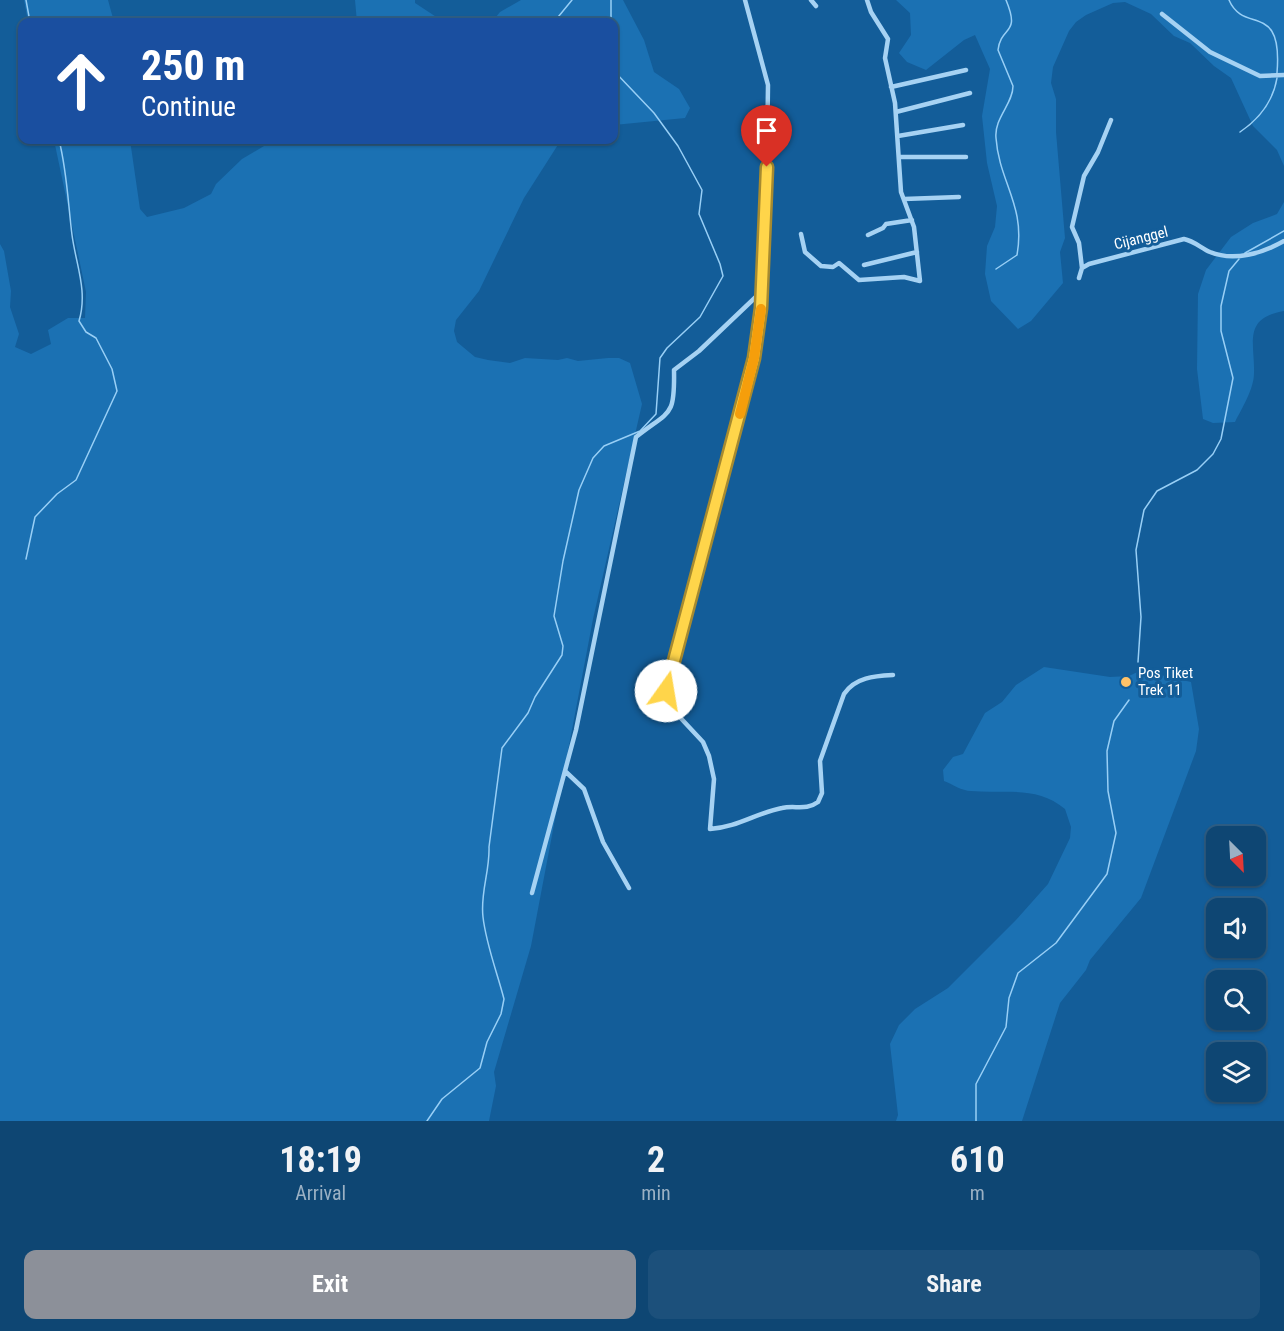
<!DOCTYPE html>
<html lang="en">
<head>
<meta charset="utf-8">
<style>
	body { margin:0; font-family:"Roboto Condensed",sans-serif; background:#1c507b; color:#f1f3f6; height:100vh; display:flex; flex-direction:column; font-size:22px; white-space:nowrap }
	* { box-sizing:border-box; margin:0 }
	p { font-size:20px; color:#9bb1c4 }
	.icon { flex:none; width:33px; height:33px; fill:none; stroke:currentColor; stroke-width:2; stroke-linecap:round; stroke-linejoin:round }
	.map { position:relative; height:1121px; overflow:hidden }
	.panel { display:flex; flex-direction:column; background:#0e4673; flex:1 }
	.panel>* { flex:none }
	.hud { position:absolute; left:18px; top:18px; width:600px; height:126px; border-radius:12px; box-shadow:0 2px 4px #0004,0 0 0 2px #2e5e85; background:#1a4fa0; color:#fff; overflow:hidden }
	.needle { width:39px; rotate:156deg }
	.buttons { position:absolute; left:1206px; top:826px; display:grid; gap:12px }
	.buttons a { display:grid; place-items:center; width:60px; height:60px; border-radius:12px; background:#0e4673; box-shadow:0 2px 4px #0004,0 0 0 2px #2e5e85; font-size:30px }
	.pin { position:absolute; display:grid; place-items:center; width:51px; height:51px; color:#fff; margin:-62px -26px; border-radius:50% 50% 50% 0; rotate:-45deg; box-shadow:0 0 6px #0007 }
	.pin .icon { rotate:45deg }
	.me { position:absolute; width:66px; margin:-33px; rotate:13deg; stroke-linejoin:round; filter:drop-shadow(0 0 4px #0008) }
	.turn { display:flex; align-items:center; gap:21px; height:126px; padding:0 24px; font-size:27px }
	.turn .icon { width:78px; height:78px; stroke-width:2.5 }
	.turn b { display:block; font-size:42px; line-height:51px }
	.eta { display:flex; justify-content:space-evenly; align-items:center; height:102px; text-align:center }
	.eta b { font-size:36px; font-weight:700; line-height:42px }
	.cta { display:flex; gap:12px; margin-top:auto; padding:12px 24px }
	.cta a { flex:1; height:69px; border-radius:12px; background:#8c9099; color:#fff; font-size:24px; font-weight:700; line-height:69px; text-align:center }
	.cta a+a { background:#1c507b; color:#f1f3f6 }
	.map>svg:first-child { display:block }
	.green { fill:#1b71b3 }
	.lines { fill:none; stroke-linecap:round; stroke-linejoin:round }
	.stream { stroke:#98cff6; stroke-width:1.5 }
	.minor { stroke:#a6d2f3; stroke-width:4.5 }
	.route-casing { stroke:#a68a30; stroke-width:15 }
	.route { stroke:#ffd54a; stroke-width:10 }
	.slow { stroke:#f59e0b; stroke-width:10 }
	.poi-dot { fill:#ffc268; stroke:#135d99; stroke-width:2 }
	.labels { text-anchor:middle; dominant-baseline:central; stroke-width:6; stroke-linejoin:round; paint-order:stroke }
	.street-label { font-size:15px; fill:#fff; stroke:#135d99 }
	.poi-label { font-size:15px; fill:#fff; stroke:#135d99; text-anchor:start }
</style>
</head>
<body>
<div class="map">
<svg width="1284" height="1121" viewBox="0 0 1284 1121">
	<rect width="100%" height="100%" fill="#135d99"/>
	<path class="green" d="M24,0h84l6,22h-86z
		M355,0h60v3l29,19h-87z
		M521,0h102l21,40 10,32 25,17 11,19 -5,10 -71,7v-103h-122l8,-10z
		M896,0h388v166l-7,-16 -24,-24 -22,-48 -17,-12 -24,-23 -16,-7 -23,-22 -26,-12 -12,1 -27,12 -10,7 -7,9 -16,36 -2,16 5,16v33l9,106 -5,14 3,31 -32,38 -13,8 -27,-28 -6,-27 2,-28 8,-19 2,-21 -10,-43 -5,-47 8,-47 -15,-34 -11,5 -38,30 -19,-8 -8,-9 12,-18 -1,-22z
		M54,140h76l10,69 7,8 37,-9 27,-14 5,-10 26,-25 32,-19h287l-37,58 -45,93 -23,29 -2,11 3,11 18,15 13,3 22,3 15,-5 33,2 9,-2 11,3 30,-3h11l11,5 12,41 -49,215 -62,327 -37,126 2,14 -7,35h-489v-877l4,7 7,40 -1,16 9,27 -4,13 16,7 20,-10 -3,-14 20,-12h17l1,-26z
		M1284,202v109c-42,7 -29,33 -30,62 0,16 -12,35 -19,49l-22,1 -10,-4 -6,-50 1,-75 8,-24 25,-33 22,-14 24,-9z
		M1044,667l66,10 19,-1 19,-9 16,9 27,6 8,47 -3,22 -55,147 -51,62 -4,10 -26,33 -38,118h-126l2,-6 -8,-71 9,-19 16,-16 33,-21 67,-67 33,-37 22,-46 1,-11 -6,-18c-28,-24 -61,-15 -94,-18 -9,0 -19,-7 -27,-10l-1,-11 10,-13 10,-3 22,-41 17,-11 14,-17z"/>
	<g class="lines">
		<path class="stream" d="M26,0l4,22
			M611,0v22
			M1229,0c15,35 54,0 48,73
			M554,22l18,-22
			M1240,132c19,-13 33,-30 37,-54
			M1245,253l39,-22
			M996,269l21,-14c9,-49 -18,-73 -21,-117 -2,-20 17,-34 17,-52l-15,-36c3,-25 23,-14 8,-50
			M26,559l9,-42 22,-23 19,-14 41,-89 -5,-22 -16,-31 -10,-6 -7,-11c9,-30 -3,-56 -7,-86 -4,-32 -5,-64 -13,-95
			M1138,662l3,-45 -5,-67 8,-40 13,-19 40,-21 16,-16 8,-15 12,-61 -12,-47v-25l8,-35 10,-12
			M427,1121l15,-22 38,-31 7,-26 14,-28 3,-15c-7,-27 -18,-55 -21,-82 -3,-24 7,-46 6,-70l13,-99 26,-35 7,-16 27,-42 1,-9 -9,-30 9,-55 16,-71 14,-32 11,-12 36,-15 16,-17 4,-56 7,-10 33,-31 23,-41 -3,-12 -21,-50 3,-24 -24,-44 -24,-33 -40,-42
			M976,1121v-37l30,-57 3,-29 9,-25 38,-30 51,-69 9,-41 -8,-42 -1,-40 7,-30 15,-21"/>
		<path class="minor" d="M745,0l23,85 -2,142 -5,81 -6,50 -89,333 9,21 28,30 6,14 5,23 -4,50c28,-2 46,-16 72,-21 13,-3 24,3 36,-6l4,-9 -2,-32 24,-67c11,-17 31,-18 49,-19
			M811,0l5,6
			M1162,14l48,38 50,24 24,-1
			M891,87l75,-17
			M896,112l74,-19
			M898,136l65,-11
			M899,157h67
			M904,199l55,-2
			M801,234l4,18 16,14 12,1 6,-4 20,17 45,-3 16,4 -6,-54 -13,-35 -6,-89 -10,-45 3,-19 -17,-27 -4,-12
			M868,235l15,-7 3,-4 26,-4
			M864,265l53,-13
			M1082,268l-3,-25 -7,-16 12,-51 14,-24 13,-32
			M1079,278l3,-10 7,-4 95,-25c10,2 17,9 26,13 24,10 53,1 74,-11
			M565,771l19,18 19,53 26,46
			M532,893l44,-163 60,-293c34,-27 39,-19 38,-67l25,-19 62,-59"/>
	</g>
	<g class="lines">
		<defs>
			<path id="route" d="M666,691l88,-333 7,-50 6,-141"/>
		</defs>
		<use href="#route" class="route-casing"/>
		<use href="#route" class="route"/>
		<path class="slow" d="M740,414l14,-56 7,-49"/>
	</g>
	<circle class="poi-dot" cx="1126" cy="682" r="6"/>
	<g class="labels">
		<g class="street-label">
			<text transform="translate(1141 238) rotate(-14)">Cijanggel</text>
		</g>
		<g class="poi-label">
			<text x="1138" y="673">Pos Tiket<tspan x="1138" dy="17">Trek 11</tspan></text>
		</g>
	</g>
</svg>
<div class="buttons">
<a><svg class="needle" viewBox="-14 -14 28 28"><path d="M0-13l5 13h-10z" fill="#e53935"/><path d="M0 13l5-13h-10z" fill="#9bb1c4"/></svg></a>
<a><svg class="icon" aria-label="sound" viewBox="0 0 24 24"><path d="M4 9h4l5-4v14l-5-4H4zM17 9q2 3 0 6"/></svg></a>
<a><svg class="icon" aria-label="search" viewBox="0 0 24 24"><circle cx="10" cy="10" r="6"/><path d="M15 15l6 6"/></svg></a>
<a><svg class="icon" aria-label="layers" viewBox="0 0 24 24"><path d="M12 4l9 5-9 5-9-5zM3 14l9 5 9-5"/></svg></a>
</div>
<div class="pin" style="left:767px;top:167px;background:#d93025"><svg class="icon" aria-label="arrive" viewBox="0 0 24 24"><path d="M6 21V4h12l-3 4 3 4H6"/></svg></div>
<svg class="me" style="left:666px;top:691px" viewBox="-20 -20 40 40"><circle r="19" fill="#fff"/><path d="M0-13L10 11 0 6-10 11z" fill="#ffd54a"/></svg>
<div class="hud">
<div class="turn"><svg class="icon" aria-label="ahead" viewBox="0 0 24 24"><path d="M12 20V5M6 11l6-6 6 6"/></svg><div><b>250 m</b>Continue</div></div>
</div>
</div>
<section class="panel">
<div class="eta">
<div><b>18:19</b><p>Arrival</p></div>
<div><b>2</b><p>min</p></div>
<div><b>610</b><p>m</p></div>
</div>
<div class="cta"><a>Exit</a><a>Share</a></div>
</section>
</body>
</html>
